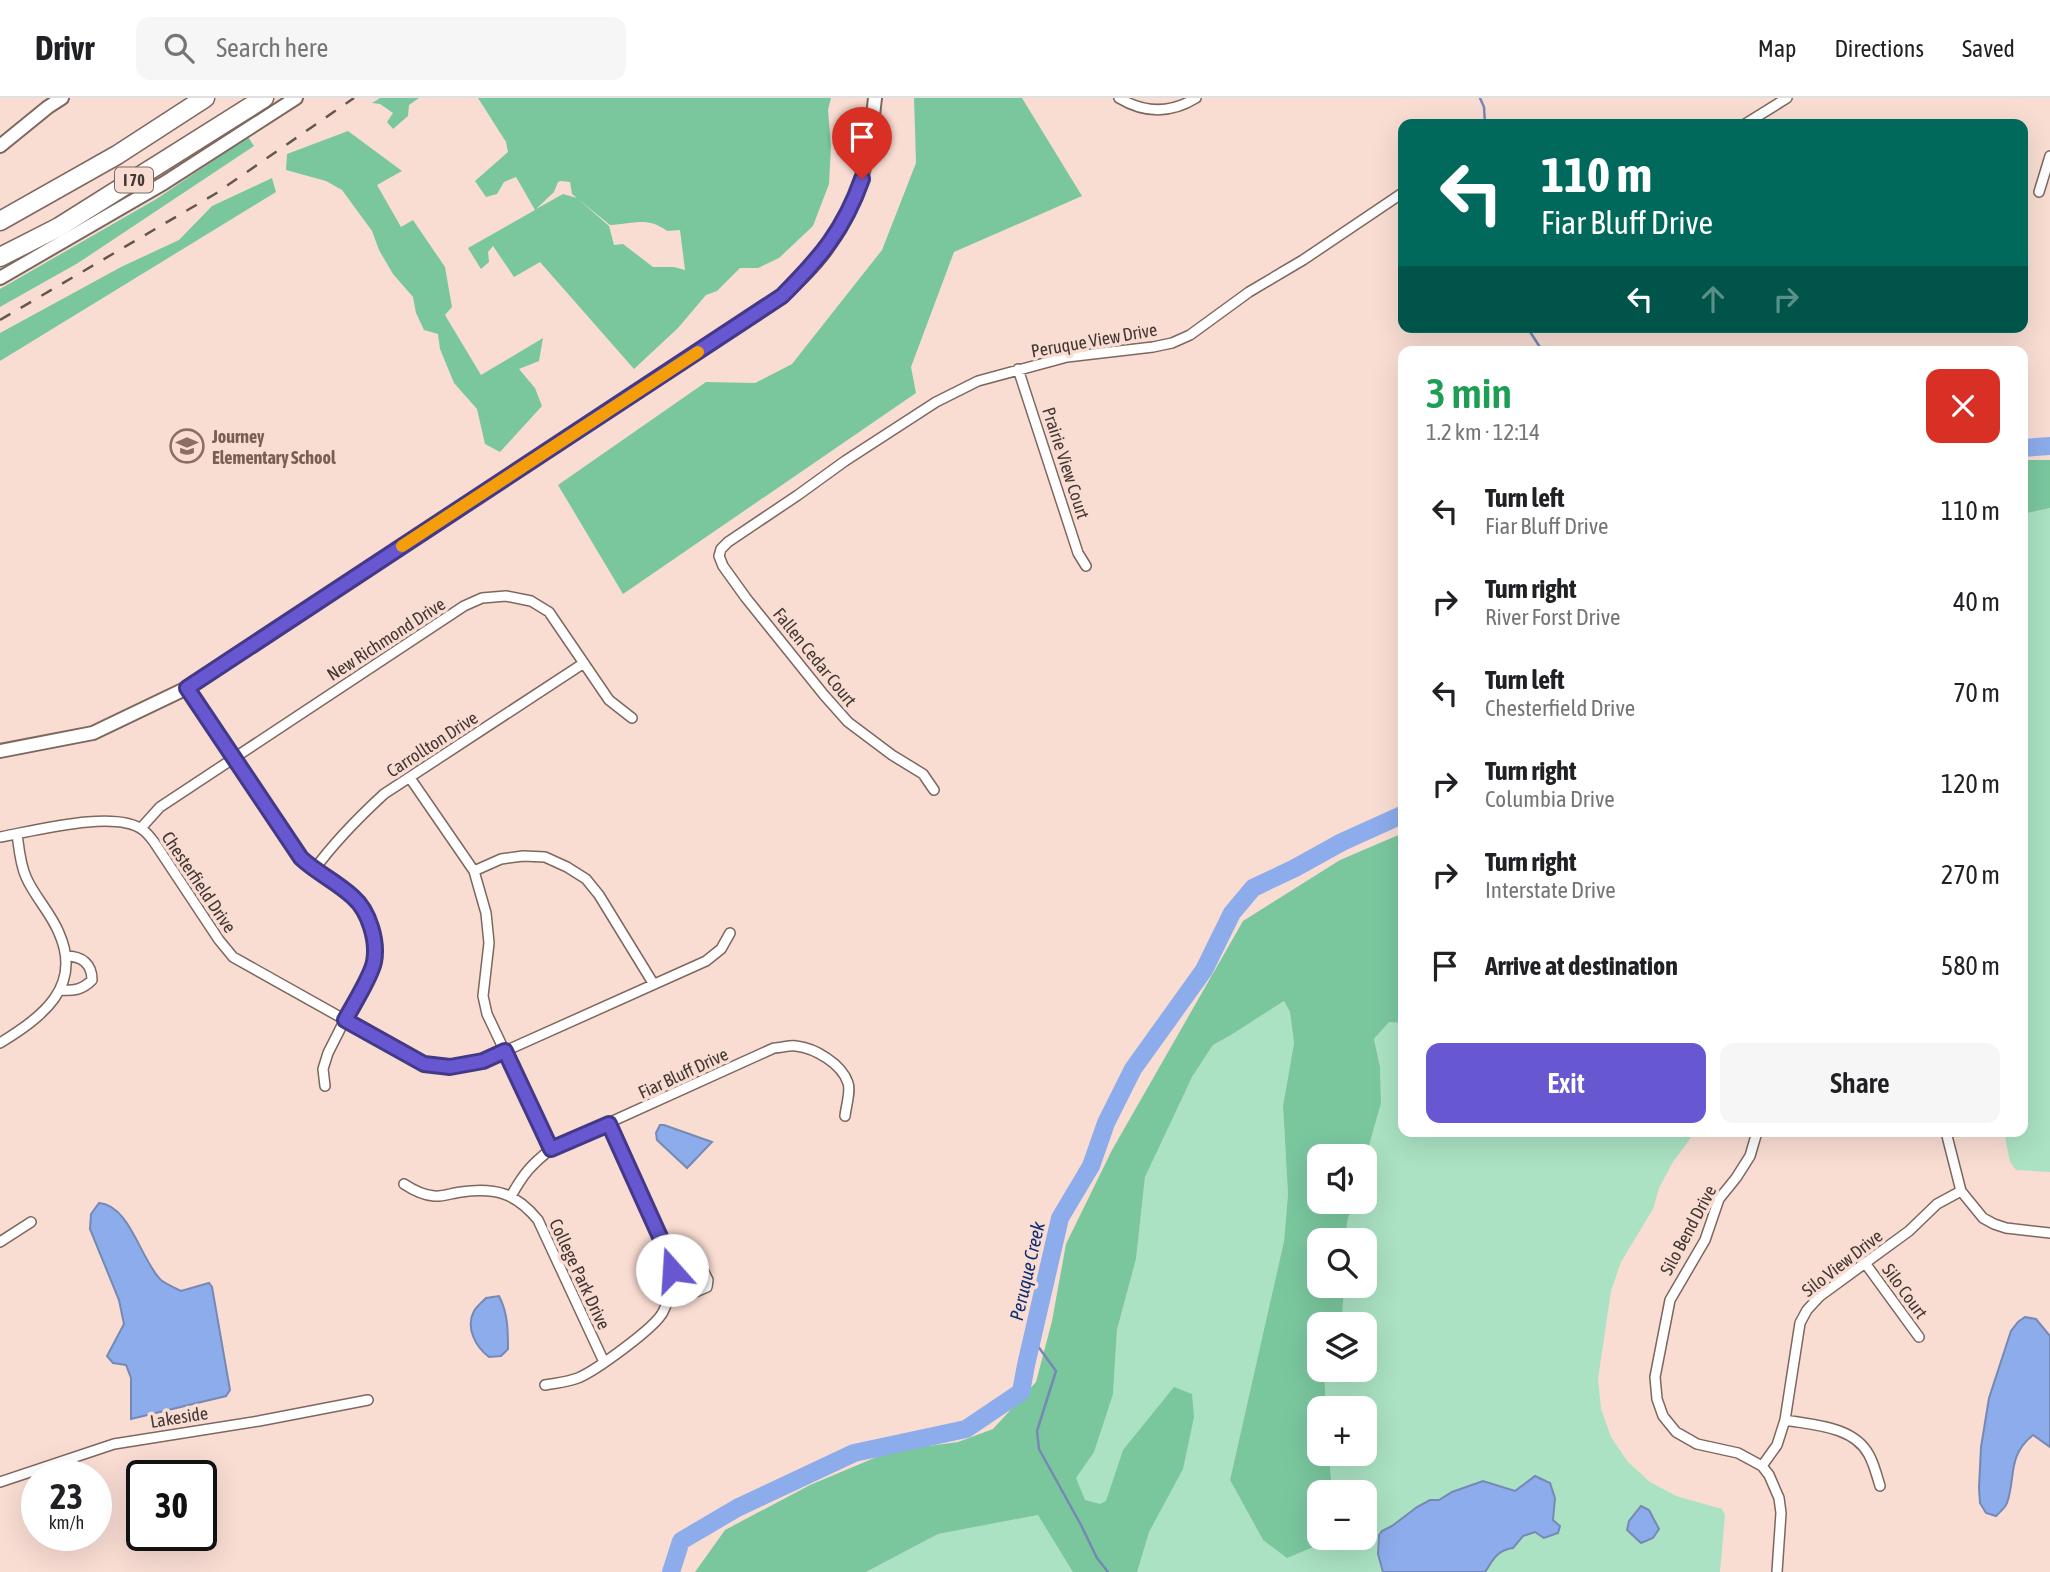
<!DOCTYPE html>
<html lang="en">
<head>
<meta charset="utf-8">
<style>
	body { margin:0; font-family:"Asap Condensed",sans-serif; background:#f6f6f6; color:#202124; height:100vh; display:flex; flex-direction:column; font-size:26px; white-space:nowrap }
	* { box-sizing:border-box; margin:0 }
	p { font-size:23px; color:#757577 }
	.icon { flex:none; width:38px; height:38px; fill:none; stroke:currentColor; stroke-width:2; stroke-linecap:round; stroke-linejoin:round }
	.map { position:relative; flex:1; overflow:hidden }
	.side { position:absolute; left:1398px; top:248px; width:630px; height:791px; display:flex; flex-direction:column; background:#fff; border-radius:14px; box-shadow:0 7px 28px #0002 }
	.side>* { flex:none }
	.hud { position:absolute; left:1398px; top:21px; width:630px; height:214px; border-radius:14px; box-shadow:0 7px 28px #0002; background:#00695c; color:#fff; overflow:hidden }
	.controls { position:absolute; left:1307px; top:1046px; display:grid; gap:14px }
	.controls a { display:grid; place-items:center; width:70px; height:70px; border-radius:14px; background:#fff; box-shadow:0 7px 28px #0002; font-size:35px }
	.speed { position:absolute; left:21px; top:1362px; display:flex; gap:14px; font-size:35px; font-weight:700; text-align:center }
	.speed>* { display:grid; place-content:center; width:91px; height:91px; border-radius:50%; background:#fff; box-shadow:0 7px 28px #0002; line-height:1 }
	.speed small { font-size:18px; font-weight:400 }
	.speed .limit { border:4px solid #111; border-radius:10px; background:#fff; color:#111 }
	.pin { position:absolute; display:grid; place-items:center; width:60px; height:60px; color:#fff; margin:-72px -30px; border-radius:50% 50% 50% 0; rotate:-45deg; box-shadow:0 0 7px #0007 }
	.pin .icon { rotate:45deg }
	.me { position:absolute; width:77px; margin:-38px; rotate:341deg; stroke-linejoin:round; filter:drop-shadow(0 0 5px #0008) }
	.turn { display:flex; align-items:center; gap:24px; height:147px; padding:0 28px; font-size:32px }
	.turn .icon { width:91px; height:91px; stroke-width:2.5 }
	.turn b { display:block; font-size:49px; line-height:60px }
	.lanes { display:flex; align-items:center; height:66px; padding:0 28px; background:#0003; justify-content:center; gap:35px; direction:ltr }
	.lanes .off { opacity:.35 }
	.round { display:grid; place-items:center; flex:none; width:74px; height:74px; border-radius:14px; background:#f6f6f6 }
	.summary { display:flex; align-items:center; justify-content:space-between; height:119px; padding:0 28px }
	h1 { font-size:42px; font-weight:600; line-height:52px; color:#1e9e55 }
	.action { display:flex; gap:14px; margin-top:auto; padding:14px 28px }
	.action a { flex:1; height:80px; border-radius:14px; background:#6757d0; color:#fff; font-size:28px; font-weight:600; line-height:80px; text-align:center }
	.action a+a { background:#f6f6f6; color:#202124 }
	ul { padding:0; list-style:none }
	li { display:flex; align-items:center; gap:21px; height:91px; padding:0 28px }
	li div { flex:1 }
	li b { display:block; font-size:26px }
	li em { font-style:normal }
	header { display:flex; align-items:center; gap:42px; box-sizing:border-box; height:98px; padding:0 35px; background:#fff; border-bottom:2px solid #e0e0e0 }
	header strong { font-size:33px }
	nav { display:flex; gap:38px; margin-inline-start:auto; font-size:24px }
	.search { width:490px; height:63px; background:#f6f6f6; display:flex; align-items:center; gap:18px; box-sizing:border-box; padding:0 24px; border-radius:14px; color:#757577; font-size:26px }
	.map>svg:first-child { display:block }
	.green { fill:#abe2c3 }
	.forest { fill:#7ac79e; fill-rule:evenodd }
	.water { fill:#8caceb; stroke:#7689b4; stroke-width:2 }
	.lines { fill:none; stroke-linecap:round; stroke-linejoin:round }
	.stream { stroke:#7689b4; stroke-width:2.5 }
	.river { stroke:#8caceb; stroke-width:18 }
	.street-casing { stroke:#7e675e; stroke-width:12 }
	.secondary-casing { stroke:#7e675e; stroke-width:16 }
	.highway-casing { stroke:#7e675e; stroke-width:21 }
	.street { stroke:#fff; stroke-width:9 }
	.secondary { stroke:#fff; stroke-width:12 }
	.highway { stroke:#fff; stroke-width:18 }
	.rail { stroke:#645650; stroke-width:2.5; stroke-dasharray:12 12; stroke-linecap:butt }
	.route-casing { stroke:#433987; stroke-width:18 }
	.route { stroke:#6757d0; stroke-width:12 }
	.slow { stroke:#f59e0b; stroke-width:12 }
	.labels { text-anchor:middle; dominant-baseline:central; stroke-width:7; stroke-linejoin:round; paint-order:stroke }
	.shield { fill:#f9ddd3; stroke:#796963; stroke-width:2 }
	.shield-label { font-size:16px; font-weight:bold; fill:#423733 }
	.street-label { font-size:18px; fill:#423733; stroke:#f9ddd3 }
	.education-label { font-size:18px; font-weight:bold; fill:#785e54; stroke:#f9ddd3; text-anchor:start }
	.water-label { font-size:19px; font-style:italic; fill:#0d2c73; stroke:#f9ddd3 }
</style>
</head>
<body>
<header>
<strong>Drivr</strong>
<div class="search"><svg class="icon" aria-label="search" viewBox="0 0 24 24"><circle cx="10" cy="10" r="6"/><path d="M15 15l6 6"/></svg>Search here</div>
<nav><a>Map</a><a>Directions</a><a>Saved</a></nav>
</header>
<div class="map">
<svg width="2050" height="1474" viewBox="0 0 2050 1474">
	<rect width="100%" height="100%" fill="#f9ddd3"/>
	<path class="green" d="M2050,410v664l-34,-2 -6,-8 -6,-30h19v-618z
		M1284,903l6,11 4,31 -11,63 5,88 -4,47 -54,239 33,60 55,5 5,-7h42v-45h-33l-3,-39h36v-45h-39l-2,-39h41v-45h-26l3,-6 2,-33h21v-45h-19l1,-19 6,-20h12v-42l16,-57 -1,-36 -6,-28 15,-17 14,1 1,109h291l-22,30 -14,26 -6,21 -32,53 -10,29 -13,88 3,30 10,28 17,25 22,20 26,14 46,13 3,6 -5,57h-854l72,-38 100,-19 75,-121 4,-64 19,-71 9,-82 22,-50 25,-50 21,-32 18,-10z"/>
	<path class="forest" d="M380,0h39l-10,7 -1,11 -15,13 -6,-7 6,-9 -13,-9 -8,-1z
		M478,0h353l-3,12 3,37 -2,37 -16,42 -34,32 -21,10h-18l-23,23 -11,4 -28,33 -44,41 -94,-107 -26,15 -21,-31 -5,6 1,10 -8,7 -13,-21 67,-38 -19,-33 -12,5 -7,12 -11,3 -11,-16 33,-29 -2,-10zM561,83l9,1 2,12 38,31c24,-1 37,-9 57,6l13,-1 5,40 -11,-3h-21l-30,-23 -9,1 -5,-19 -32,-28 -14,-4 -27,15 18,-17 4,-10z
		M914,0h108l60,98 -128,56 -43,115 5,26 -293,201 -65,-109 148,-103 49,1 37,-19 90,-114 34,-87z
		M348,33l54,40 -25,14 24,42 12,-7 32,47 7,40 -7,8 36,60 62,-37 -4,23 -20,8 16,19 7,18 -42,46 -15,-8 -8,-35 -23,-26 -14,-34 -2,-15 -14,-4 -8,-17 -3,-16 -20,-23 -14,-24 -7,-19 -30,-41 -16,-9 -40,-11 1,-16z
		M248,39l6,9 -176,117 -78,44v-18l158,-91z
		M272,80l4,14 -276,169v-28l121,-66 58,-27 33,-34z
		M2023,362h27v48l-27,6z
		M1403,735v190l-14,-1 -15,17 6,28 1,36 -16,57v-3h-45v45h33l-6,20 -1,19h-26v45h24l-2,33 -3,6h-19v45h4l2,39h-6v45h9l3,39h-12v45h3l-5,7 -31,13 -24,-18 -33,-60 54,-239 4,-47 -5,-88 11,-63 -4,-31 -6,-11 -53,34 -18,10 -21,32 -47,100 -9,82 -19,71 -4,64 -19,58 -18,26 9,22 15,4 6,-3 17,-51 51,-63 18,7 2,23 -11,52 -34,63 -12,40h-64l-35,-57 -100,19 -72,38h-171l30,-42 85,-45 81,-34 67,-9 35,-13 43,-47 16,-61 14,-77 46,-94 131,-229 97,-61z"/>
	<path class="water" d="M660,1027h4l48,17 -25,26 -30,-28 -1,-7z
		M99,1105c31,2 42,58 62,77 5,4 14,8 20,11l28,-8 3,4 18,103 -4,6 -95,23v-41l-5,-13 -13,-2 -6,-7 17,-32 -5,-24 -29,-71 1,-15z
		M499,1198c9,17 9,35 9,53l-7,7 -12,1c-13,-10 -24,-29 -15,-46 3,-5 8,-9 12,-13z
		M2025,1219l11,2 14,17v111l-17,-12c-26,21 -17,42 -26,68 -2,5 -7,9 -11,13l-10,-3 -6,-10 -1,-15 2,-41 8,-49 22,-67 7,-9z
		M1535,1378l15,7 5,15 -2,22 7,6 -2,7 -14,5 -9,-6 -12,4 -10,12c-16,2 -20,12 -28,24h-102l-5,-18 1,-19 3,-4 10,-5 25,-19 13,-7h9l13,-8 31,-11 32,10z
		M1641,1408l8,4 10,19 -6,9 -12,5 -14,-13 2,-9z"/>
	<g class="lines">
		<path class="stream" d="M1480,0l4,9 1,17
			M1527,229l16,25
			M1032,1240l24,33 -19,60 2,18 42,76 16,33 11,14"/>
		<path class="river" d="M2023,350l27,-2
			M671,1474l10,-31 56,-33 117,-55 112,-24 55,-37 5,-27 34,-147 31,-52 15,-43 27,-54 71,-99 28,-57 21,-25 42,-20 47,-26 62,-28"/>
		<defs>
			<path id="street" d="M1119,0c25,15 51,16 77,0
				M1745,26l42,-26
				M2039,94l11,-36
				M1018,271l60,184 8,13
				M187,590l114,170 13,12 41,28 12,19 7,22v23l-46,91 -5,16 2,17
				M410,680l64,93 12,42 3,30 -6,53 4,18 64,135
				M934,692l-11,-16 -31,-19 -44,-33 -24,-27 -78,-97 -23,-32 -4,-10 2,-7 7,-7 70,-47 47,-34 91,-59 42,-21 89,-24 86,-10 19,-4 18,-8 59,-43 54,-32 101,-68
				M141,730l19,-21 304,-201 18,-8 24,-2 25,5 18,11 60,88 23,18
				M0,739c34,-6 115,-28 143,-7 4,3 8,8 11,12l65,98 14,17 191,107 26,3 33,-6 223,-100 15,-12 9,-16
				M314,772c21,-29 44,-52 70,-76l200,-131
				M474,773l27,-12 22,-3 22,1 22,10 19,12 13,16 54,88
				M60,892c14,1 22,0 32,-10 0,-16 -10,-24 -26,-24
				M0,945c42,-26 83,-56 59,-110 -8,-20 -25,-37 -33,-56 -6,-13 -7,-29 -9,-43
				M1757,1034l-7,24 -14,22 -17,21 -14,41 -35,60 -15,77 2,22 6,17 13,16 21,12 41,9 24,13 7,9 10,23 2,15 -4,59
				M1946,1034l15,59 22,27 11,6 12,4 44,5
				M404,1086c9,6 18,11 30,12 8,1 18,-3 27,-4 34,-5 55,1 77,28l66,142
				M511,1098c13,-23 20,-31 40,-47l223,-101c7,0 15,-3 22,-2 19,2 46,18 52,37 3,8 -2,23 -3,33
				M0,1144l31,-20
				M1865,1165l54,74
				M669,1199l17,-1 21,-9 1,-7 -4,-8 -8,-2h-24
				M545,1287c11,-2 23,-3 33,-7 17,-7 77,-50 85,-66 9,-17 10,-34 7,-53l-61,-135
				M1785,1322c28,5 69,6 84,35 5,9 8,21 11,31
				M1762,1368l15,-21 8,-25 15,-97 7,-13 13,-14 89,-65 28,-27 24,-13
				M0,1384l114,-38 145,-23 109,-21"/>
			<path id="secondary" d="M0,48l48,-39 14,-9
				M0,180l164,-95 132,-85
				M0,653l93,-18 94,-45 595,-392c12,-11 25,-23 35,-35 43,-52 51,-98 58,-163"/>
			<path id="highway" d="M0,123l117,-66 88,-57
				M0,159l59,-30 205,-129"/>
		</defs>
		<use href="#street" class="street-casing"/>
		<use href="#secondary" class="secondary-casing"/>
		<use href="#highway" class="highway-casing"/>
		<use href="#street" class="street"/>
		<use href="#secondary" class="secondary"/>
		<use href="#highway" class="highway"/>
		<path class="rail" d="M0,222l215,-126 139,-96"/>
	</g>
	<g class="lines">
		<defs>
			<path id="route" d="M672,1172l-2,-11 -61,-135 -58,25 -46,-98 -22,10 -33,6 -26,-3 -79,-44c8,-15 26,-43 29,-58 4,-21 -5,-51 -21,-65 -16,-15 -36,-24 -52,-39l-114,-170 595,-392c38,-38 62,-66 80,-117"/>
		</defs>
		<use href="#route" class="route-casing"/>
		<use href="#route" class="route"/>
		<path class="slow" d="M402,448l296,-194"/>
	</g>
	<defs>
		<symbol id="school-ring" viewBox="-11 -11 22 22"><circle r="9.5" fill="#f9ddd3" stroke="#8d6e63" stroke-width="1.5"/><path d="M0-5L7-2L0 1L-7-2ZM-4 1L0 2.5L4 1V4Q0 6-4 4Z" fill="#8d6e63"/></symbol>
	</defs>
	<g fill-rule="evenodd">
		<use href="#school-ring" x="168" y="329" width="38" height="38"/>
	</g>
	<g class="labels">
		<rect class="shield" x="115" y="69.5" width="38" height="25" rx="5"/>
		<g class="shield-label">
			<text x="134" y="82">I 70</text>
		</g>
		<g class="street-label">
			<text transform="translate(1094 242) rotate(-10)">Peruque View Drive</text>
			<text transform="translate(1066 365) rotate(72)">Prairie View Court</text>
			<text transform="translate(386 541) rotate(-33)">New Richmond Drive</text>
			<text transform="translate(815 559) rotate(51)">Fallen Cedar Court</text>
			<text transform="translate(432 646) rotate(-33)">Carrollton Drive</text>
			<text transform="translate(199 784) rotate(56)">Chesterfield Drive</text>
			<text transform="translate(683 975) rotate(-25)">Fiar Bluff Drive</text>
			<text transform="translate(1688 1132) rotate(-62)">Silo Bend Drive</text>
			<text transform="translate(1842 1165) rotate(-38)">Silo View Drive</text>
			<text transform="translate(580 1176) rotate(65)">College Park Drive</text>
			<text transform="translate(1905 1193) rotate(54)">Silo Court</text>
			<text transform="translate(179 1319) rotate(-9)">Lakeside</text>
		</g>
		<g class="education-label">
			<text x="212" y="338">Journey<tspan x="212" dy="21">Elementary School</tspan></text>
		</g>
		<g class="water-label">
			<text transform="translate(1027 1173) rotate(-77)">Peruque Creek</text>
		</g>
	</g>
</svg>
<div class="controls">
<a><svg class="icon" aria-label="sound" viewBox="0 0 24 24"><path d="M4 9h4l5-4v14l-5-4H4zM17 9q2 3 0 6"/></svg></a>
<a><svg class="icon" aria-label="search" viewBox="0 0 24 24"><circle cx="10" cy="10" r="6"/><path d="M15 15l6 6"/></svg></a>
<a><svg class="icon" aria-label="layers" viewBox="0 0 24 24"><path d="M12 4l9 5-9 5-9-5zM3 14l9 5 9-5"/></svg></a>
<a>+</a>
<a>−</a>
</div>
<div class="speed"><div>23<small>km/h</small></div><div class="limit">30</div></div>
<div class="pin" style="left:862px;top:81px;background:#d93025"><svg class="icon" aria-label="arrive" viewBox="0 0 24 24"><path d="M6 21V4h12l-3 4 3 4H6"/></svg></div>
<svg class="me" style="left:672px;top:1172px" viewBox="-20 -20 40 40"><circle r="19" fill="#fff"/><path d="M0-13L10 11 0 6-10 11z" fill="#6757d0"/></svg>
<div class="hud">
<div class="turn"><svg class="icon" aria-label="left" viewBox="0 0 24 24"><path d="M17 20v-9H6M10 6l-5 5 5 5"/></svg><div><b>110 m</b>Fiar Bluff Drive</div></div>
<div class="lanes"><svg class="icon" aria-label="left" viewBox="0 0 24 24"><path d="M17 20v-9H6M10 6l-5 5 5 5"/></svg><svg class="icon off" aria-label="ahead" viewBox="0 0 24 24"><path d="M12 20V5M6 11l6-6 6 6"/></svg><svg class="icon off" aria-label="right" viewBox="0 0 24 24"><path d="M7 20v-9h11M14 6l5 5-5 5"/></svg></div>
</div>
<section class="side">
<div class="summary"><div><h1>3 min</h1><p>1.2 km · 12:14</p></div><a class="round" style="background:#d93025;color:#fff"><svg class="icon" aria-label="close" viewBox="0 0 24 24"><path d="M6 6l12 12M18 6L6 18"/></svg></a></div>
<ul>
<li><svg class="icon" aria-label="left" viewBox="0 0 24 24"><path d="M17 20v-9H6M10 6l-5 5 5 5"/></svg><div><b>Turn left</b><p>Fiar Bluff Drive</p></div><em>110 m</em></li>
<li><svg class="icon" aria-label="right" viewBox="0 0 24 24"><path d="M7 20v-9h11M14 6l5 5-5 5"/></svg><div><b>Turn right</b><p>River Forst Drive</p></div><em>40 m</em></li>
<li><svg class="icon" aria-label="left" viewBox="0 0 24 24"><path d="M17 20v-9H6M10 6l-5 5 5 5"/></svg><div><b>Turn left</b><p>Chesterfield Drive</p></div><em>70 m</em></li>
<li><svg class="icon" aria-label="right" viewBox="0 0 24 24"><path d="M7 20v-9h11M14 6l5 5-5 5"/></svg><div><b>Turn right</b><p>Columbia Drive</p></div><em>120 m</em></li>
<li><svg class="icon" aria-label="right" viewBox="0 0 24 24"><path d="M7 20v-9h11M14 6l5 5-5 5"/></svg><div><b>Turn right</b><p>Interstate Drive</p></div><em>270 m</em></li>
<li><svg class="icon" aria-label="arrive" viewBox="0 0 24 24"><path d="M6 21V4h12l-3 4 3 4H6"/></svg><div><b>Arrive at destination</b></div><em>580 m</em></li>
</ul>
<div class="action"><a>Exit</a><a>Share</a></div>
</section>
</div>
</body>
</html>
